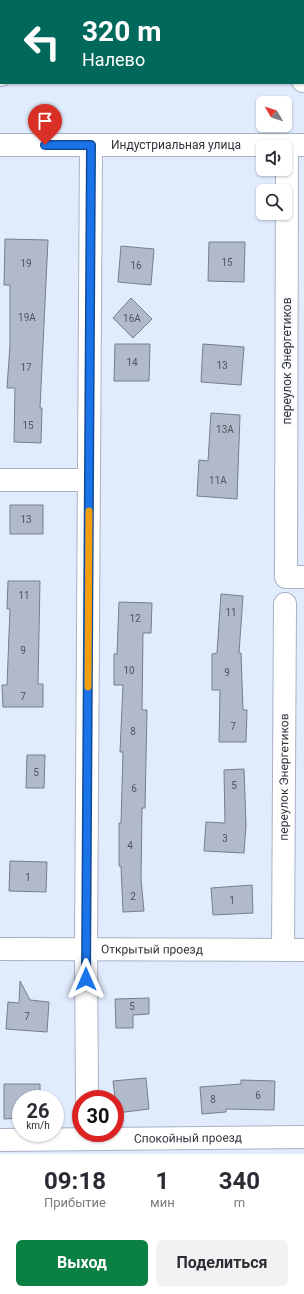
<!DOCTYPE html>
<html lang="ru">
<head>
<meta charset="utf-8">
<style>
	body { margin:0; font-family:Roboto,sans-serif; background:#f2f2f3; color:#2b2b33; height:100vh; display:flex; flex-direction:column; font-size:15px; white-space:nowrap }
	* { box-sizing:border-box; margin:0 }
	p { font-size:13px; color:#7c7c81 }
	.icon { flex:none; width:22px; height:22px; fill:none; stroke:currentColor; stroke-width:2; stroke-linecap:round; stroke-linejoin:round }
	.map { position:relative; height:1154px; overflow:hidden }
	.drawer { display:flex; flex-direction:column; background:#fff; flex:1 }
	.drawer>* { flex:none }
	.top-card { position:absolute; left:0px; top:0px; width:304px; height:84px; box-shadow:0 1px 3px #0004; background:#00695c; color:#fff; overflow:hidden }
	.needle { width:26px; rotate:309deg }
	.buttons { position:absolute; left:256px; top:96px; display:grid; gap:8px }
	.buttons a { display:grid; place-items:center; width:36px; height:36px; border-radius:6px; background:#fff; box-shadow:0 1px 3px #0004; font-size:20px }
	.speed { position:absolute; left:12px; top:1090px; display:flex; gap:8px; font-size:20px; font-weight:700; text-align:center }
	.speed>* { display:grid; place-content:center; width:52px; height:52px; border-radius:50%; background:#fff; box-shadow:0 1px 3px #0004; line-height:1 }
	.speed small { font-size:10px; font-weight:400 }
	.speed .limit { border:6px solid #d22; background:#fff; color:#111 }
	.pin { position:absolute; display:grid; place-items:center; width:34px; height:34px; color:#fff; margin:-41px -17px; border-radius:50% 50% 50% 0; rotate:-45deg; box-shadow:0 0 4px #0007 }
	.pin .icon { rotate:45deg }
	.me { position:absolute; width:44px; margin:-22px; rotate:0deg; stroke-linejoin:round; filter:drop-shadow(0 0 3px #0008) }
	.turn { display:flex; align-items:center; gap:14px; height:84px; padding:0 16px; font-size:18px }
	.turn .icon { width:52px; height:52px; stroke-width:2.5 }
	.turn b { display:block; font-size:28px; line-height:34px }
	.eta { display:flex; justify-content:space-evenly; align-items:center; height:68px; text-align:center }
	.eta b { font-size:24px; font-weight:700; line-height:28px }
	.button { display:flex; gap:8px; margin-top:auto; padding:8px 16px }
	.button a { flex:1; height:46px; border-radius:6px; background:#0b8043; color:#fff; font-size:16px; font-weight:700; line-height:46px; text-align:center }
	.button a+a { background:#f2f2f3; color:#2b2b33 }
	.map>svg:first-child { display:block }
	.building { fill:#b0bacb; stroke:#747e8e }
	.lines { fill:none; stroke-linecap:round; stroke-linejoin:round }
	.minor-casing { stroke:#a8b2c3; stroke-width:24 }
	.minor { stroke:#fff; stroke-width:22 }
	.route-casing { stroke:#114b97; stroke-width:10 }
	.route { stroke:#1a73e8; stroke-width:7 }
	.slow { stroke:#f59e0b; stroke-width:7 }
	.labels { text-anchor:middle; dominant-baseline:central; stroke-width:4; stroke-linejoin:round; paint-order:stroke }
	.number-label { font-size:10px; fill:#4f555e }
	.street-label { font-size:12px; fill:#2f333a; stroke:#f6f8fb }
</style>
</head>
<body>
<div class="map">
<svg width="304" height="1154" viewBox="0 0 304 1154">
	<rect width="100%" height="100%" fill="#e0ebfd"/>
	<path class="building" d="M5,239l43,1 -8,168h2l-1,35 -27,-1 1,-54h-8l3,-43v-60h-6z
		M209,242h36l-1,40 -36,-1z
		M121,246l33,3 -3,36 -33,-3z
		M131,298l21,21 -19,19 -20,-20z
		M115,344h35l-1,37h-35z
		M203,344l41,3 -3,38 -40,-3z
		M211,413l29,2 -3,84 -40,-3 2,-36 9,1z
		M10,505h33v29h-33z
		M8,581h32l-2,103h5v23h-40l-1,-22h5l3,-76h-3z
		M221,594l22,2 -4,57h2l2,57h4l-1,32h-27l1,-52h-8v-36l5,-1z
		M119,602l33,1 -1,30h-8l-1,77h5l-2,98h-3l-1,72 3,31 -21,1 -2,-46h-2v-43h2l2,-71h-3l3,-67h-9v-31h3z
		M27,755h18l-1,33h-18z
		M244,769l2,56 -2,28 -40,-2 2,-29 19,1 -1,-53z
		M10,861l37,1 -1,30 -37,-1z
		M252,885l1,28 -40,2 -2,-27z
		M20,981l10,19 19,2 -2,30 -41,-3 2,-27 11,1z
		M149,998v16l-16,1v13h-17l-1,-29z
		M146,1078l3,31 -32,4 -4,-32z
		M241,1080l34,1 -1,29 -48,-1v3l-24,2 -2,-27 41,-3z
		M4,1084h36v15h-19v19l-17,1z"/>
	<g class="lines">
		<defs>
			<g id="minor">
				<path d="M42,0v1"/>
				<path d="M135,1v-1"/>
				<path d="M271,1v-1"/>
				<path d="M0,75h1"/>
				<path d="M303,81h1"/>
				<path id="s1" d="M0,145h304"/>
				<path d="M287,145l-1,432h18"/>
				<path d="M0,480h89"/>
				<path id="s2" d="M0,949l304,1"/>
				<path id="s3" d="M283,950l2,-346"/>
				<path d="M87,1099l-1,-150 5,-804"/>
				<path id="s4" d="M0,1140l304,-3"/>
			</g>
		</defs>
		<use href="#minor" class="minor-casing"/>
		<use href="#minor" class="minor"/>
	</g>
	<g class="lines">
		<defs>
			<path id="route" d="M45,145h46l-5,834"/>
		</defs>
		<use href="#route" class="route-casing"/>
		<use href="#route" class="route"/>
		<path class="slow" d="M88,687l1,-176"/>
	</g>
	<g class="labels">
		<g class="number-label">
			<text x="227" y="262">15</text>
			<text x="26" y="263">19</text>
			<text x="136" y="265">16</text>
			<text x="27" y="317">19А</text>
			<text x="132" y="318">16А</text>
			<text x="132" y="362">14</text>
			<text x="222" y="365">13</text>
			<text x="26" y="367">17</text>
			<text x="28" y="425">15</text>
			<text x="225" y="429">13А</text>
			<text x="218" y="480">11А</text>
			<text x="26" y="519">13</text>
			<text x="24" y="595">11</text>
			<text x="231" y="612">11</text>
			<text x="135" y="618">12</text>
			<text x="23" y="650">9</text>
			<text x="129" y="670">10</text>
			<text x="227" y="672">9</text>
			<text x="23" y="696">7</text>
			<text x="233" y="726">7</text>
			<text x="133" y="731">8</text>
			<text x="36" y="772">5</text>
			<text x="234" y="785">5</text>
			<text x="134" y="788">6</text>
			<text x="225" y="838">3</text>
			<text x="130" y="845">4</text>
			<text x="28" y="877">1</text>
			<text x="133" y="896">2</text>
			<text x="232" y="900">1</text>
			<text x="132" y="1006">5</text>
			<text x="27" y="1016">7</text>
			<text x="258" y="1095">6</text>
			<text x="213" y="1099">8</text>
		</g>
		<g class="street-label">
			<text stroke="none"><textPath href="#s1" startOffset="176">Индустриальная улица</textPath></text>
			<text transform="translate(287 361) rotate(-90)">переулок Энергетиков</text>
			<text stroke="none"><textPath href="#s3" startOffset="173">переулок Энергетиков</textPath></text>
			<text stroke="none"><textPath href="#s2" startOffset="152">Открытый проезд</textPath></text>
			<text stroke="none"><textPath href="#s4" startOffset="188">Спокойный проезд</textPath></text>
		</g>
	</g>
</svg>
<div class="buttons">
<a><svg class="needle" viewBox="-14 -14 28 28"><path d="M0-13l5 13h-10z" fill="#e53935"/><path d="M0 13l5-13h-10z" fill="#7c7c81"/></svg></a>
<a><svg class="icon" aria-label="sound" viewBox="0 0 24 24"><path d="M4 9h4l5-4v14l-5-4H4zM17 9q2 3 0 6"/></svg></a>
<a><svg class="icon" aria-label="search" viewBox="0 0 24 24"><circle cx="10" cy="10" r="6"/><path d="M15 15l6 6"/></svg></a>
</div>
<div class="speed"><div>26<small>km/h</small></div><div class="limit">30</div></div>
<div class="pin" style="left:45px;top:145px;background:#d93025"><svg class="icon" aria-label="arrive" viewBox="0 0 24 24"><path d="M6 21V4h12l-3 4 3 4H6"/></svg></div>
<svg class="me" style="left:86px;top:979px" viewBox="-20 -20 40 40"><path d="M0-17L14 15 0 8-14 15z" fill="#1a73e8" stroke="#fff" stroke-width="4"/></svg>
<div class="top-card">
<div class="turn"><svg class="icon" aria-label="left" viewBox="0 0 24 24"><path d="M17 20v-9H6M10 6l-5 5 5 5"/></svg><div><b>320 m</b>Налево</div></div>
</div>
</div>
<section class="drawer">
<div class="eta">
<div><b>09:18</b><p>Прибытие</p></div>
<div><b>1</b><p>мин</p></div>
<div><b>340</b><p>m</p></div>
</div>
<div class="button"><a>Выход</a><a>Поделиться</a></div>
</section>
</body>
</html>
